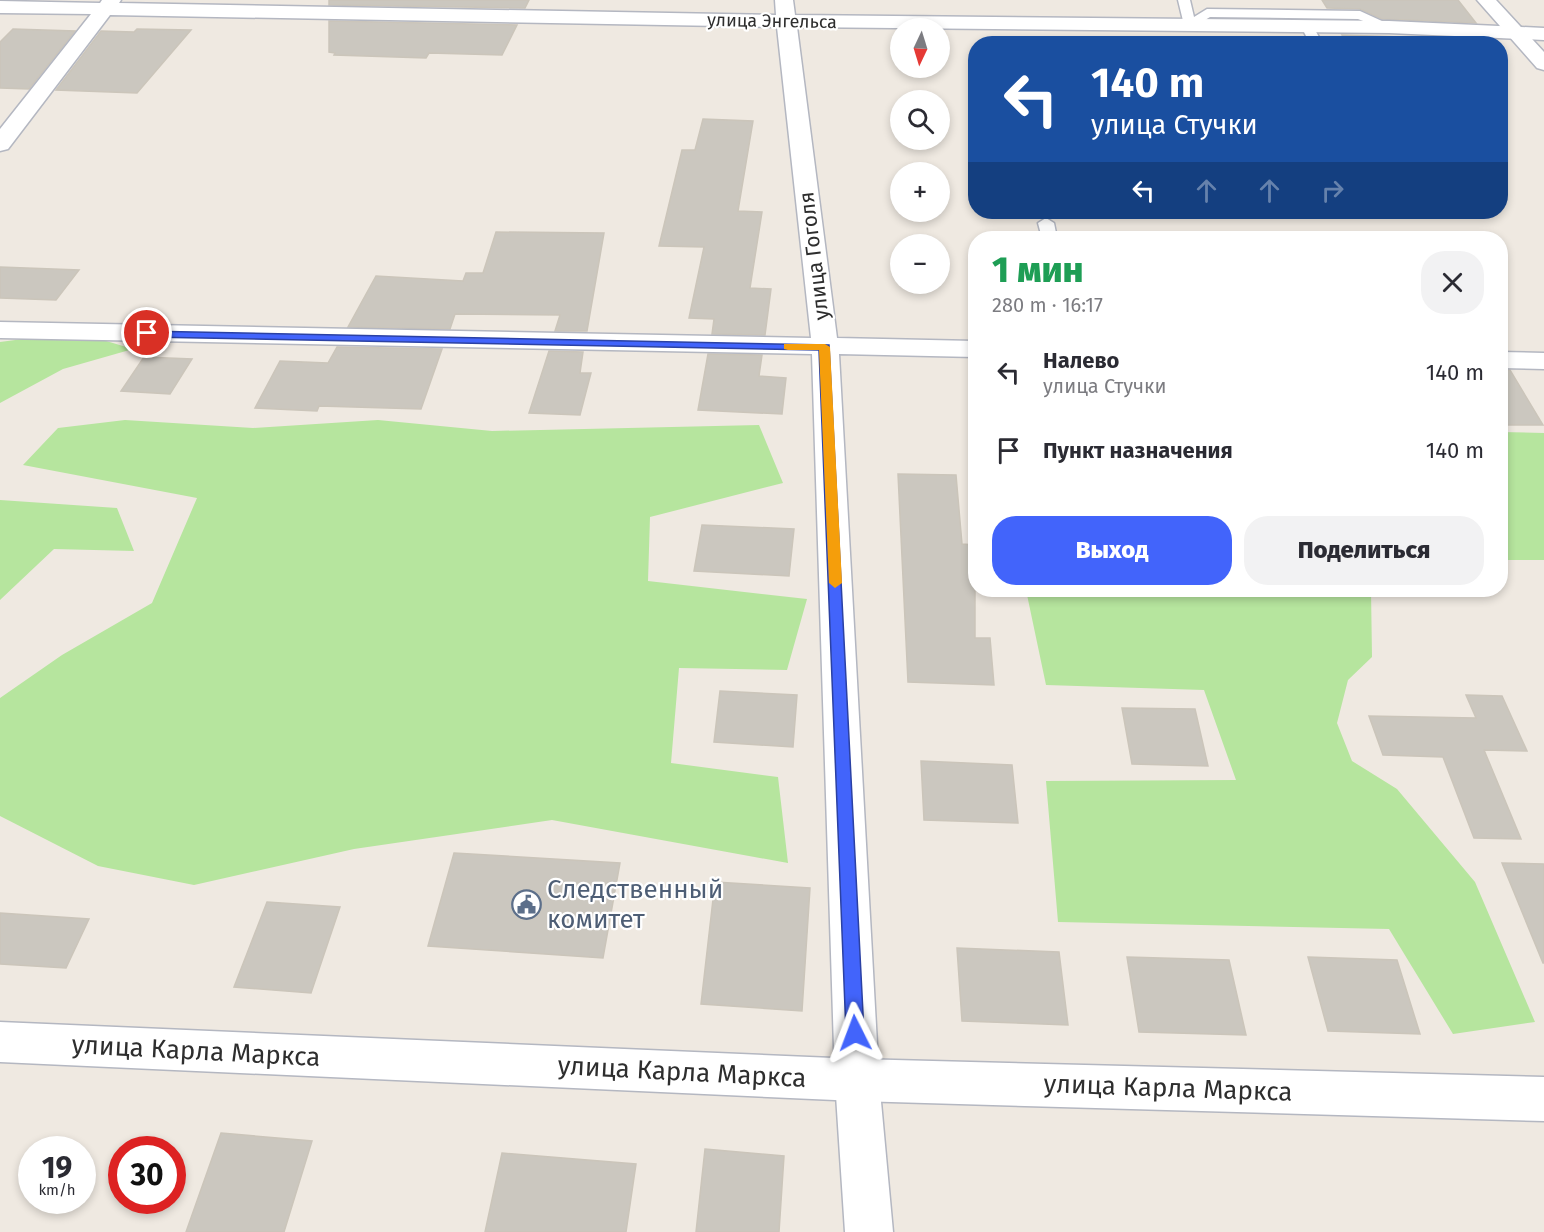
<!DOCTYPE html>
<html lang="ru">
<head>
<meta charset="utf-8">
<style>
	body { margin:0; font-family:"Fira Sans",sans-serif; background:#f2f2f3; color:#2b2b33; height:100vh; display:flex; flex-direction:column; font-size:22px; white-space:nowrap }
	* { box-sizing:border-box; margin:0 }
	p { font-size:20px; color:#7c7c81 }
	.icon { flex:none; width:33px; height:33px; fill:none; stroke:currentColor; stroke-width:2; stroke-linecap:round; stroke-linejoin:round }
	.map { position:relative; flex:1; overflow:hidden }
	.drawer { position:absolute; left:968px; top:231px; width:540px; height:366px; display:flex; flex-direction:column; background:#fff; border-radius:24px; box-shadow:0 3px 9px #0003 }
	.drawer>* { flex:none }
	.guide { position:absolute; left:968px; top:36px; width:540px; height:183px; border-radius:24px; box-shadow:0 3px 9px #0003; background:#1a4fa0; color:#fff; overflow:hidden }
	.needle { width:39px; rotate:184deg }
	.fabs { position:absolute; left:890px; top:18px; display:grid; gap:12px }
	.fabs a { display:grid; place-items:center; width:60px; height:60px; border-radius:50%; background:#fff; box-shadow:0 3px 9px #0003; font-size:30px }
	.speed { position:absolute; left:18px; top:1136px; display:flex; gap:12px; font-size:30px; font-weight:700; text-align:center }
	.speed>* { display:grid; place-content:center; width:78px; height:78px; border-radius:50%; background:#fff; box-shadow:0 3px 9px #0003; line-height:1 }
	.speed small { font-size:15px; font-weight:400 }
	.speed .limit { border:9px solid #d22; background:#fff; color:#111 }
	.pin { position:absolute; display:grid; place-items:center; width:51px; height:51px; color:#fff; margin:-26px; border:3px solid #fff; border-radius:50%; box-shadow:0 2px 6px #0007 }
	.me { position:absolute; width:66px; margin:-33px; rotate:357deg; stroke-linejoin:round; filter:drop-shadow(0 0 4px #0008) }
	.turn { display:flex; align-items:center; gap:21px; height:126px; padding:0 24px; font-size:27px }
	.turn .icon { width:78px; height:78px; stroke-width:2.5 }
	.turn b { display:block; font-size:42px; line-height:51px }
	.lanes { display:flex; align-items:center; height:57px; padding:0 24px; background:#0003; justify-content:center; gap:30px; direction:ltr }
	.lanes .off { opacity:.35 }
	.round { display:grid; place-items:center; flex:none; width:63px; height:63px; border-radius:24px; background:#f2f2f3 }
	.headline { display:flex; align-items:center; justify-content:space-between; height:102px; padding:0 24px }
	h1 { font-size:36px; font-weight:800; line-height:45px; color:#1e9e55 }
	.cta { display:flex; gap:12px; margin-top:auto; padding:12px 24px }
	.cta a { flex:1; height:69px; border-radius:24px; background:#4264fb; color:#fff; font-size:24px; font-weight:800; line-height:69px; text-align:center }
	.cta a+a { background:#f2f2f3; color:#2b2b33 }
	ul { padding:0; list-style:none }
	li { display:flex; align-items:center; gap:18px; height:78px; padding:0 24px }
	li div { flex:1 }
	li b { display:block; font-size:22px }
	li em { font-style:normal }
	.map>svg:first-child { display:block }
	.green { fill:#b6e59e }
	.building { fill:#cbc7bf; stroke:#cbc5ba; stroke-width:1.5 }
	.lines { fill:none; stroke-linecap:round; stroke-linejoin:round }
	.lane-casing { stroke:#b4b7c1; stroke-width:3 }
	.street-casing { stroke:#b4b7c1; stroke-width:3 }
	.secondary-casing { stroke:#b4b7c1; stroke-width:3 }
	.lane { fill:#fff; fill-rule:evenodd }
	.street { fill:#fff; fill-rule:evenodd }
	.secondary { fill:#fff; fill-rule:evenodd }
	.route { fill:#4264fb; stroke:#2b41a3; stroke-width:1.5 }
	.slow { fill:#f59e0b }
	.labels { text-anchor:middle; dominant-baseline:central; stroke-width:4.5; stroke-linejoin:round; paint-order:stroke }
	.far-street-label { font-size:18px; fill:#2e2e2e; stroke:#fff }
	.street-label { font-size:21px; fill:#2e2e2e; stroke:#fff }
	.near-service-label { font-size:26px; fill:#4e5e75; stroke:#fff; text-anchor:start }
	.near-street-label { font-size:26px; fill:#2e2e2e; stroke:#fff }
</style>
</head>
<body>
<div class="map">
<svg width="1544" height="1232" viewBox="0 0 1544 1232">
	<rect width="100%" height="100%" fill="#efe9e1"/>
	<path class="green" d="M76,332l57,17 -70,20 -63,34v-61z
		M125,420l128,8 125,-8 114,11 267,-6 24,58 -133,34 -2,64 159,18 -20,71 -108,-2 -8,95 107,14 10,86 -236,-43 -198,29 -160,36 -96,-19 -98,-50v-118l62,-43 90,-52 45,-105 -174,-33 35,-37z
		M1500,432l44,1v127h-44z
		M0,500l117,8 17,43 -80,-2 -54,51z
		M1026,590h345l1,67 -24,23 -11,43 15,38 45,28 78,93 60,140 -82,12 -64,-105 -331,-7 -12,-141 190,-1 -32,-90 -158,-5z"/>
	<path class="building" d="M329,0h200l-4,8 -196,-3z
		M1322,0h136l18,23 -94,-4 -22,-10 -33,-1z
		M329,21l188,4 -15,30 -73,-2 -3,5 -92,-3 1,-2 -6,-1z
		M13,29l62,2 -46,58 -29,-1v-46z
		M137,29l54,1 -54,63 -81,-3 45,-59 33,1z
		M1342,35l148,5 2,4h-145z
		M703,119l50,2 -15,90 24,1 -12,76 21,1 -6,46 -53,-1 2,-15 -25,-1 15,-71 -45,-1 23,-96h13z
		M496,232l108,1 -17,98h-32l5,-16 -105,-1 -5,15 -102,-2 28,-51 87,5 3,-8h17z
		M0,267l79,3 -23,30 -56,-2z
		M337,347l105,2 -21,60 -102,-3 -2,5 -62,-3 25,-47 48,2z
		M549,351l34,1 -3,21h11l-11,42 -51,-2z
		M708,354l54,1 -3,21 27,2 -4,36 -84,-4z
		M144,357l48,2 -22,35 -49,-3z
		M1500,370h10l33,55h-43z
		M898,474l58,1 6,69 13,1v93h15l4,47 -86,-3z
		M702,525l92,4 -5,47 -95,-5z
		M720,691l77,4 -4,52 -79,-5z
		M1466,695l36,1 25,55 -43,-1 37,89 -47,-1 -31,-81 -60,-2 -14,-39 107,2z
		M1122,708l73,1 13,57 -76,-2z
		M921,761l91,4 6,58 -94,-3z
		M454,853l166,10 -17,95 -175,-12z
		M1502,863l42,1v99h-1z
		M715,882l95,6 -8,123 -101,-7z
		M267,902l73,5 -29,86 -77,-6z
		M0,913l89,6 -23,49 -66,-4z
		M957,948l102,4 9,73 -106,-4z
		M1127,957l102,3 17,75 -107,-3z
		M1308,957l89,3 23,74 -92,-3z
		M221,1133l91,8 -28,91h-98z
		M705,1149l79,7 -5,76h-83z
		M502,1153l134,11 -10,68h-141z"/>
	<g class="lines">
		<defs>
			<path id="lane" d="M1178,0h12l4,17 13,-8 153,2 35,16 -6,4 -31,-12 -148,-2 -20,12 -6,-4z
				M1307,22l4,1 12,21h-13l-9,-18z
				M1046,218l8,5 3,15h-15l-4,-15z"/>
			<path id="street" d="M102,0h19l-2,3 657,12 -1,-15h18l2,15 594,6 155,7v12l-155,-7 -592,-6 40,311 138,3v16l-136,-3 40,726 14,152h-48l-10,-152 -23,-726 -812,-16v-16l811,16 -34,-311 -667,-12 -102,134 -8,2v-22l91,-115 -91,-1v-12l100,2z
				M1500,352l44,1v16l-44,-1z"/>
			<path id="secondary" d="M1477,0h19l48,52v18l-7,-2z
				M0,1022l857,37 687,18v44l-687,-20 -857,-39z"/>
		</defs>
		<use href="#lane" class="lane-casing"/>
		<use href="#street" class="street-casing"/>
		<use href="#secondary" class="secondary-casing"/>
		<use href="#lane" class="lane"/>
		<use href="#street" class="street"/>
		<use href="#secondary" class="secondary"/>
	</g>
	<path class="route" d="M143,331l686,14 35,688 -2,5 -7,3 -6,-3 -3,-5 -27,-683 -672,-13 -4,-1z"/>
	<path class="slow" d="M784,344h41l5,3 12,236 -7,5 -6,-5 -10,-233h-31l-4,-1z"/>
	<defs>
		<symbol id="civic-ring" viewBox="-11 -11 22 22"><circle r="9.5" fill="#fff" stroke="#5c6f8a" stroke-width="1.5"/><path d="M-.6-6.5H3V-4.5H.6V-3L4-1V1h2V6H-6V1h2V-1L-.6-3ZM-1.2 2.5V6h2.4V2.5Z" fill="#5c6f8a"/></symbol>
	</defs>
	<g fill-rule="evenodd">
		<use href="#civic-ring" x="510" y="888" width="33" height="33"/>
	</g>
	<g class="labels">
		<g class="far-street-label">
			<text transform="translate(772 21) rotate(1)">улица Энгельса</text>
		</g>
		<g class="street-label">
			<text transform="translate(814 256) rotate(-97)">улица Гоголя</text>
		</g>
		<g class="near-service-label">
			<text x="547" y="889">Следственный<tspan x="547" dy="30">комитет</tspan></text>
		</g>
		<g class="near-street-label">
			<text transform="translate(196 1051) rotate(3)">улица Карла Маркса</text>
			<text transform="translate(682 1072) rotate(3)">улица Карла Маркса</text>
			<text transform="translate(1168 1088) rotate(2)">улица Карла Маркса</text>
		</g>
	</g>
</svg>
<div class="fabs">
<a><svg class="needle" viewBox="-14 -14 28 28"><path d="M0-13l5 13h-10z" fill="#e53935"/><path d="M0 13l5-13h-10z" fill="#7c7c81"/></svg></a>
<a><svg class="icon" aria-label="search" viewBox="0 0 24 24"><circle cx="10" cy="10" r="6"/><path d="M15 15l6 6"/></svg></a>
<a>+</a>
<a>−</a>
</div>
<div class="speed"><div>19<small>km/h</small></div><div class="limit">30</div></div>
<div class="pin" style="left:147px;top:333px;background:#d93025"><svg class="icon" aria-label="arrive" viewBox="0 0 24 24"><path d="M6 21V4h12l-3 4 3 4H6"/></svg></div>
<svg class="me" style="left:855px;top:1033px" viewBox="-20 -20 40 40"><path d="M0-17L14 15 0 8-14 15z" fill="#4264fb" stroke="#fff" stroke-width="4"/></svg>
<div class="guide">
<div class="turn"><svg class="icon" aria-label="left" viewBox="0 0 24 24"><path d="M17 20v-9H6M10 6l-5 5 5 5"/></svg><div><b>140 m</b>улица Стучки</div></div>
<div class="lanes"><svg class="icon" aria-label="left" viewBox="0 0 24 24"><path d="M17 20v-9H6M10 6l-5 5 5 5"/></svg><svg class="icon off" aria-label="ahead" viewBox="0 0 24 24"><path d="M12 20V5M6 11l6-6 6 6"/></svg><svg class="icon off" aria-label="ahead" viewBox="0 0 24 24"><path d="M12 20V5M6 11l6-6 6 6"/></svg><svg class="icon off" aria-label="right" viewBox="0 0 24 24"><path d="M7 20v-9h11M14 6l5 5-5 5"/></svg></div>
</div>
<section class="drawer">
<div class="headline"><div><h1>1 мин</h1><p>280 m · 16:17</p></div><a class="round"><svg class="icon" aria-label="close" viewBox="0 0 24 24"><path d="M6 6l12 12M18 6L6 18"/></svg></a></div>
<ul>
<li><svg class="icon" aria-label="left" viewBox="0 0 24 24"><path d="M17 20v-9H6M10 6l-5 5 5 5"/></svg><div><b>Налево</b><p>улица Стучки</p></div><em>140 m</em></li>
<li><svg class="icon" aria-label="arrive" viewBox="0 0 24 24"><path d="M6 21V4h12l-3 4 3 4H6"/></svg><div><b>Пункт назначения</b></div><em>140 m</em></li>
</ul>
<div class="cta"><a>Выход</a><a>Поделиться</a></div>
</section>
</div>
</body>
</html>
